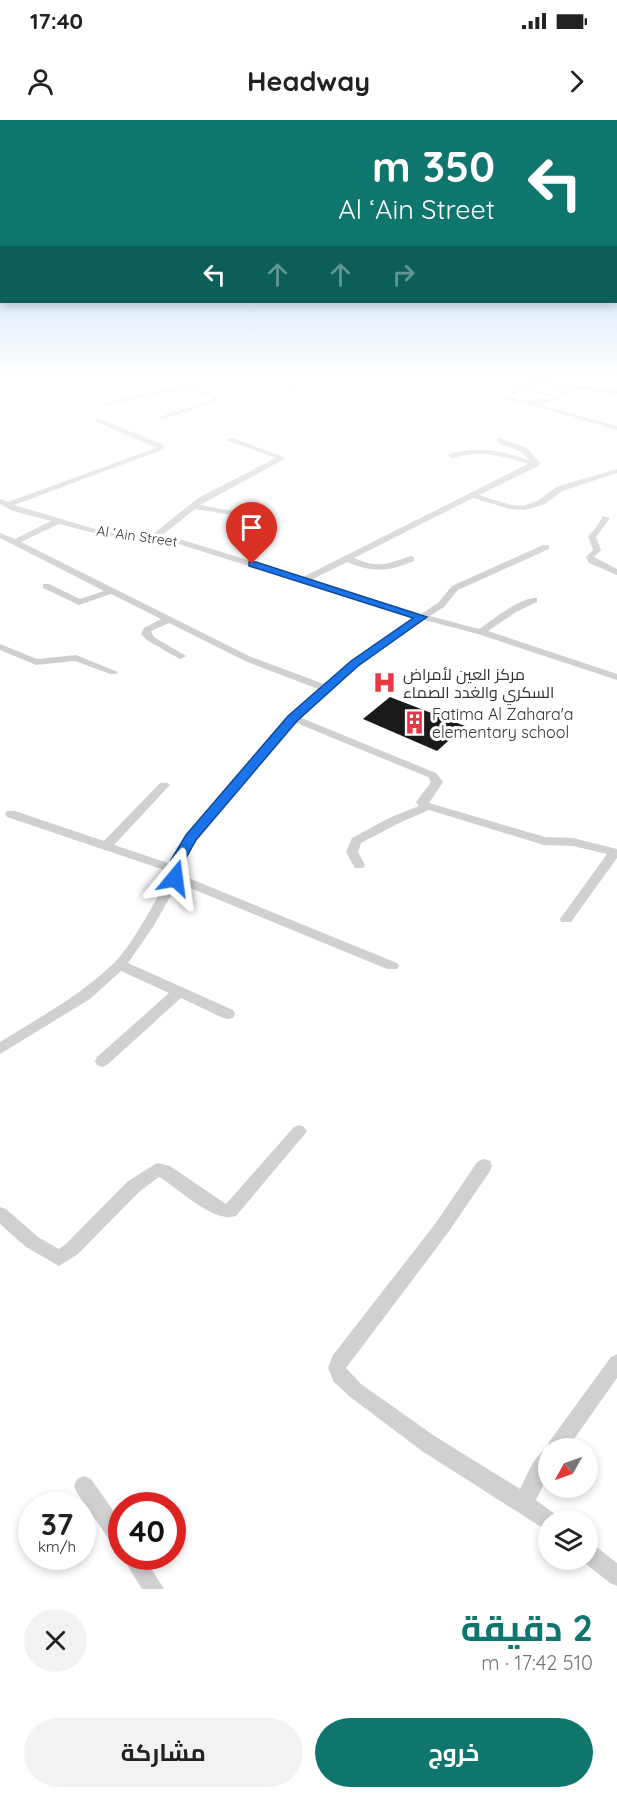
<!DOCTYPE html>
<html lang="ar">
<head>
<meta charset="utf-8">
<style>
	body { margin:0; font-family:Quicksand,Cairo,sans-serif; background:#f2f2f2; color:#222; direction:rtl; height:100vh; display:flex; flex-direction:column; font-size:22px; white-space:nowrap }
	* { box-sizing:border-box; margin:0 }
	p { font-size:20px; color:#767676 }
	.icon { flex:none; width:33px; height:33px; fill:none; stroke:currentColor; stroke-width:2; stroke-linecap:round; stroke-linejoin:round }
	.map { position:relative; height:1469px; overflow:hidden; direction:ltr }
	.side { display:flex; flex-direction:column; background:#fff; flex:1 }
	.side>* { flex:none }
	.banner { position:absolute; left:0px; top:0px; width:618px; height:183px; box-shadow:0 3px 9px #0003; direction:rtl; background:#0f766e; color:#fff; overflow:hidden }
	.needle { width:39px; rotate:230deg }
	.buttons { position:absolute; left:538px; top:1318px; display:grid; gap:12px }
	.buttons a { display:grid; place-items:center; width:60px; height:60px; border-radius:50%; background:#fff; box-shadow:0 3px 9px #0003; font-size:30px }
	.speed { position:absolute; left:18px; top:1372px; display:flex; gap:12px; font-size:30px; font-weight:700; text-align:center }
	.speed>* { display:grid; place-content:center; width:78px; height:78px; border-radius:50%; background:#fff; box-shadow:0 3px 9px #0003; line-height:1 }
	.speed small { font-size:15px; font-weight:400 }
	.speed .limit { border:9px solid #d22; background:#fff; color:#111 }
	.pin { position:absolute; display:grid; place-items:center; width:51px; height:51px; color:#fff; margin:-62px -26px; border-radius:50% 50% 50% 0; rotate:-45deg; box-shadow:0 0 6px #0007 }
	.pin .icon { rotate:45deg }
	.me { position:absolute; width:66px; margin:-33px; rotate:16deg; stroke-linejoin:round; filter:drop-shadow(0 0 4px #0008) }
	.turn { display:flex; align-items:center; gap:21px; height:126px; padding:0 24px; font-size:27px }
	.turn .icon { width:78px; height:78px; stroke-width:2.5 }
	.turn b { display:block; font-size:42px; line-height:51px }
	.lanes { display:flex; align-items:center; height:57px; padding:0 24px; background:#0003; justify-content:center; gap:30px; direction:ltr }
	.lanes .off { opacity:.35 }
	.round { display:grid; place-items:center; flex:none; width:63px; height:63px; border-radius:32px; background:#f2f2f2 }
	.head { display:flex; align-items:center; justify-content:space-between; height:102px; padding:0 24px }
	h1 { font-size:36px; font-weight:700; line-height:45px; color:#0f766e }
	.cta { display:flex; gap:12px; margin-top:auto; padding:12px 24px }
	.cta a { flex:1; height:69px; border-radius:36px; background:#0f766e; color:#fff; font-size:24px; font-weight:700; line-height:69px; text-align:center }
	.cta a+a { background:#f2f2f2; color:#222 }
	.status { display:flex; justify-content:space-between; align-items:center; height:42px; padding:0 30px; background:#fff; direction:ltr }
	.status svg { height:16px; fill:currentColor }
	header { display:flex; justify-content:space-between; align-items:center; height:78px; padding:0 24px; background:#fff; font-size:27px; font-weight:700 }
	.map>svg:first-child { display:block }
	.building { fill:#1a1a1a }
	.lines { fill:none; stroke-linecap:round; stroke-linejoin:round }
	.minor { fill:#d0d0d0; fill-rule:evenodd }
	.major { fill:#ababab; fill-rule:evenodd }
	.route { fill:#1a73e8; stroke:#114b97; stroke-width:1.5 }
	.labels { text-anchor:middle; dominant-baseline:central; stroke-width:6; stroke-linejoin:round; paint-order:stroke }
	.far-street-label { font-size:14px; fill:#333; stroke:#fff }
	.poi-label { font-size:16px; fill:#333; stroke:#fff; text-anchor:start }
</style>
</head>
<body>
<div class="status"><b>17:40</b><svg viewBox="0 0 49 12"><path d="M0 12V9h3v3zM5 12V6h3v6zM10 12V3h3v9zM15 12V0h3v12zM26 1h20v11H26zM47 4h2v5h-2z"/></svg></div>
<header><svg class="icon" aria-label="forward" viewBox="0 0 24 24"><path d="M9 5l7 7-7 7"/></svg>Headway<svg class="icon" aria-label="person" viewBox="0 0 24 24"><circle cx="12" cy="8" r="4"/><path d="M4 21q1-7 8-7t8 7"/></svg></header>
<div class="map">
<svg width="617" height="1469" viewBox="0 0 617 1469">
	<rect width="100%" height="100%" fill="#fff"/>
	<path class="building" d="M390,577l75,29 -28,25 -74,-32z"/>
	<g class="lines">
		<path class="minor" d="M11,261h21l-32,6v-4z
			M181,261h7l33,19 -60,20 -2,-1v-2l54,-17 -24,-12 -85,18 -3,-2 83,-19z
			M308,261h10l-31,12 -5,-1z
			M523,262l5,1 -4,5 34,7 14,-8h4v2l-16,10 -19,6 76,21v4l-85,-25 -29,-6v-2l15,-9zM521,271l31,6 -21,4 -21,-3z
			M97,298l65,26 2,5 -150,56 88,26 50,4 46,-37 78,-40 -50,-18 7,-2 53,20 -86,47 44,8v4l-49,-8 -34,27 12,1 130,40 225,-113c-29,-9 -45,-14 -76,-6l-4,-2 1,-2c32,-8 49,-4 80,6l-8,-8 -24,-10v-4h3l27,10 13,15 -2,3 -59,29 32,10 13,1 15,-6 17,-13 61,-18v4l-55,18 -17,13 -20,6 -15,-1 -37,-11 -119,60c26,11 32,6 57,-2l3,1v4c-27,11 -40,12 -67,1l-36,18 110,34 17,-11 14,-17 91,-41h6v4l-91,41 -14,17 -14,9 49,13c15,-10 41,-32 58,-31v4l-21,10 -28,19 129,43v6l-139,-46 -54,-14c-45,30 -86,61 -125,97l137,56 7,9 -14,21 116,34 28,1 44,11v9l-46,64h-10l-1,-3 47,-65 -34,-8 -29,-1 -115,-35 -30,13 -38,20 -3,9 7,13 -2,3h-8l-9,-16 6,-14 39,-21 28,-11 -3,-4 15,-20 -3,-5 -134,-55 -98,118 -12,20 -3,15 216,88 2,3 -2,3h-10l-209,-86 -25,44 -25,36 105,47 2,4 -2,4 -5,1 -5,-1 -42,-20 -74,67 -5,2 -5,-2 -2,-4 2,-4 72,-64 -48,-22 -31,28 -90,55v-12c39,-24 81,-47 114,-79 20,-20 40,-61 55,-86l1,-5 -163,-55 -2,-3 2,-3h8l89,30 56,-58h8l2,2 -2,2 -54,58 57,19 16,-29 101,-119 30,-27 -73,-28 -76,-38 -18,8 3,6 32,19 -5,3 -3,-1 -30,-17 -7,-7 3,-6 17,-9 -50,-25 -32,11 -36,-17v-4h6l31,15 24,-8 -104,-53v-5l15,6 36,-18 -38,-10 -13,-7v-5l8,3 148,-54 -61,-27v-2zM59,404l43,11 67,6 246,77 -43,28 -48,38 -73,-27 -230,-115z
			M603,396l7,2 -14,19 5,13 -7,7 23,12v6l-28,-12 -3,-6 7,-7 -5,-14 7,-7z
			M0,524l37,15 39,-4 42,17 -2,2h-6l-35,-13 -39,4 -36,-15z
			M299,1005l5,2 3,4 -3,4 -68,81c-23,8 -57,-28 -77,-39l-19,14 -62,63 -19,12 -33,-19 -26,-23v-17l6,2 32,28 21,12 7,-5 62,-63 29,-18 13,3 56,38 68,-77z
			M484,1039l6,2 2,5 -2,5 -43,63 -101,134 15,16 75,53 84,52c7,-13 13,-33 27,-40l2,-7 62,-85 6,-3v24l-50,71h-18v25l-13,26 20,15 3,6h-10v11l-127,-81 -73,-55 -15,-14 -6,-14 5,-13 102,-131 43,-63z
			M84,1356l7,3 31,44v28l-7,-3 -38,-55 -3,-7 3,-7z
			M588,1423l7,3 22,17v23l-7,-3 -29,-23h7z
			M122,1437h22l20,32h-22z"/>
		<path class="major" d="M508,261h32l77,9v4z"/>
	</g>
	<linearGradient id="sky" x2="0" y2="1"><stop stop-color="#9ec6ea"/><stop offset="0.56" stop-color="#fff"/><stop offset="1" stop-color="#fff" stop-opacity="0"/></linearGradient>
	<rect width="617" height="467" fill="url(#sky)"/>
	<path class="route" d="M249,442h7l171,55 -69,49 -61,55 -101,119 -11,20 -3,18 -7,4 -7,-4 3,-18 15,-25 102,-119 63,-55 62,-43 -164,-52z"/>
	<defs>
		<symbol id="hospital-bare" viewBox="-9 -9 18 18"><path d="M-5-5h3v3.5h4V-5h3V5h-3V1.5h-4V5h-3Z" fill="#e63946" stroke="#fff" stroke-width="2.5" paint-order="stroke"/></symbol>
		<symbol id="building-bare" viewBox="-9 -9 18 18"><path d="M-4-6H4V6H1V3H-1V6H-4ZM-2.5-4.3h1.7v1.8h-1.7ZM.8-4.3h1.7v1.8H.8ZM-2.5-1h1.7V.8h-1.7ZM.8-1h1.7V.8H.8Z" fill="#e63946" stroke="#fff" stroke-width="2.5" paint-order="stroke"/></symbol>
	</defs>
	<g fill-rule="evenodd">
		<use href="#hospital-bare" x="368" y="546" width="33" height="33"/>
		<use href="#building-bare" x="398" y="586" width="33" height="33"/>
	</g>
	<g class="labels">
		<g class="far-street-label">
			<text transform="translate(137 416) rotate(8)">Al ‘Ain Street</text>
		</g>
		<g class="poi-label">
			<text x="403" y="554">مركز العين لأمراض<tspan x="403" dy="18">السكري والغدد الصماء</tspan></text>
			<text x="432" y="594">Fatima Al Zahara'a<tspan x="432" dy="18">elementary school</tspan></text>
		</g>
	</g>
</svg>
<div class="buttons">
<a><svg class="needle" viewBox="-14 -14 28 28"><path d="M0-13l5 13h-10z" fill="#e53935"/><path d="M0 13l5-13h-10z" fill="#767676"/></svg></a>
<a><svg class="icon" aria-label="layers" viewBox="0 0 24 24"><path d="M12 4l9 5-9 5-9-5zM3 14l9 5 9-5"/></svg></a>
</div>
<div class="speed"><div>37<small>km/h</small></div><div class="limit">40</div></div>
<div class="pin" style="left:252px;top:444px;background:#d93025"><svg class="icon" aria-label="arrive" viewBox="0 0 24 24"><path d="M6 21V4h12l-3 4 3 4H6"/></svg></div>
<svg class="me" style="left:175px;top:758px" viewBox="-20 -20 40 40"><path d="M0-17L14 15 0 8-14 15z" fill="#1a73e8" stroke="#fff" stroke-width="4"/></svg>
<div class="banner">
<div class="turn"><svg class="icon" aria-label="left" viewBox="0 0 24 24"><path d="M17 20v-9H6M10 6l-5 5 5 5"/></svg><div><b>350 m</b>Al ‘Ain Street</div></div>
<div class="lanes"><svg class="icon" aria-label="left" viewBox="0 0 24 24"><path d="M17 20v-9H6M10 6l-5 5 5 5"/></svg><svg class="icon off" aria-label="ahead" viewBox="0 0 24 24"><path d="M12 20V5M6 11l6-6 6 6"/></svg><svg class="icon off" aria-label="ahead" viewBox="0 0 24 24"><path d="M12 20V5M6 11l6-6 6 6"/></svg><svg class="icon off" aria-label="right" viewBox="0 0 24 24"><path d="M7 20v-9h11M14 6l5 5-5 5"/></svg></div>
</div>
</div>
<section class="side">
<div class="head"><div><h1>2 دقيقة</h1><p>510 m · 17:42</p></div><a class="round"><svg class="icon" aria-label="close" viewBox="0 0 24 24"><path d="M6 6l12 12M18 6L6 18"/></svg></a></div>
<div class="cta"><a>خروج</a><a>مشاركة</a></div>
</section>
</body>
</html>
